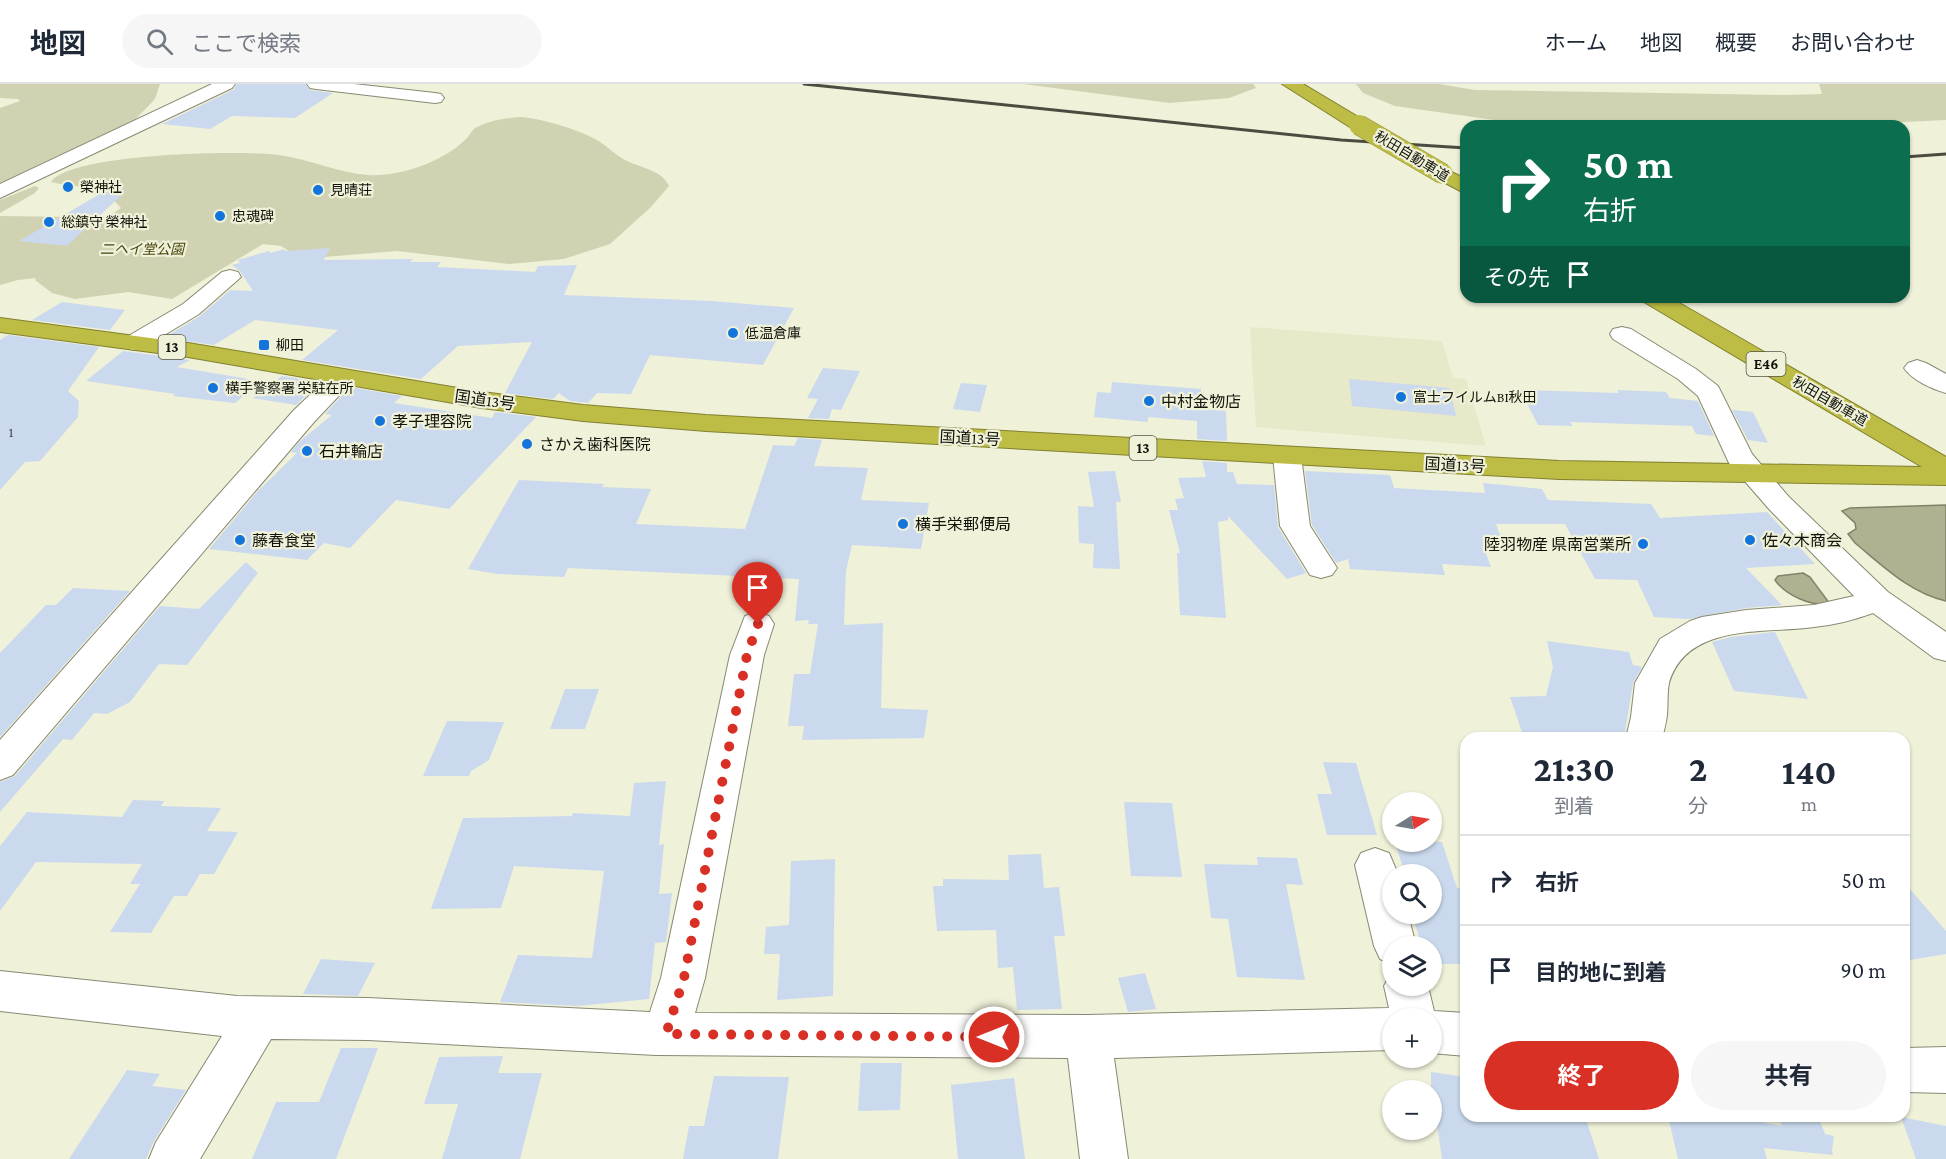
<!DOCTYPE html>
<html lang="ja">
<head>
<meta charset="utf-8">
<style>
	body { margin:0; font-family:"Crimson Pro","Noto Sans JP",serif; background:#f6f6f7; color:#1f2937; height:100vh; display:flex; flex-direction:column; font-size:22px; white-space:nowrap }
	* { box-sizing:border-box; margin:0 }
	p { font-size:20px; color:#747a83 }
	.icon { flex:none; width:33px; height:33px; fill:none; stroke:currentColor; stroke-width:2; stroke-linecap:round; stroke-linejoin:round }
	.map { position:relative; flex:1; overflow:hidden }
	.details { position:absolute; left:1460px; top:648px; width:450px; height:390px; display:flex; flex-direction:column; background:#fff; border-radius:18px; box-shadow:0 2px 4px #0004 }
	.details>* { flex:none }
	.guide { position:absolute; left:1460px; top:36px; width:450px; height:183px; border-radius:18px; box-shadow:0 2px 4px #0004; background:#0b6e4f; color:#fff; overflow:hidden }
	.needle { width:39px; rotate:79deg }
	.tools { position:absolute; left:1382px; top:708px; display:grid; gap:12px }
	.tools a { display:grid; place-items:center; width:60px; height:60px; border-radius:50%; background:#fff; box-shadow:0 2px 4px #0004; font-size:30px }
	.pin { position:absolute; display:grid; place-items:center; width:51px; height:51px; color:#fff; margin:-62px -26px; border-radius:50% 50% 50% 0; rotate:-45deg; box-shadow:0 0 6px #0007 }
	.pin .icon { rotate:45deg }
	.me { position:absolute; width:66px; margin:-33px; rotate:270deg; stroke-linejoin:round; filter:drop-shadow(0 0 4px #0008) }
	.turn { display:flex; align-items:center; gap:21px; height:126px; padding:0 24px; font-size:27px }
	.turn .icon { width:78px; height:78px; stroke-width:2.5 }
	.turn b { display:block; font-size:42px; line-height:51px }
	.then { display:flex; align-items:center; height:57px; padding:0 24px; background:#0003; gap:12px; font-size:22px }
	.eta { display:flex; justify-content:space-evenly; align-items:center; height:102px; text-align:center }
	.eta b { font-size:36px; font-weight:700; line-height:42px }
	.cta { display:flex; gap:12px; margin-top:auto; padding:12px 24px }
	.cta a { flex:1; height:69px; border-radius:36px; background:#d93025; color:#fff; font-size:24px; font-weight:700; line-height:69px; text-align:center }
	.cta a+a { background:#f6f6f7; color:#1f2937 }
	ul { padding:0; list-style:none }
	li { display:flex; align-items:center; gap:18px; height:90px; padding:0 24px; border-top:2px solid #e0e1e3 }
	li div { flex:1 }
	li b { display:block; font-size:22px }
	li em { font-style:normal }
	header { display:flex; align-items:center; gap:36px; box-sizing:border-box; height:84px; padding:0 30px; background:#fff; border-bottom:2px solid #e0e1e3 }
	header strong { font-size:28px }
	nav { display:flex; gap:33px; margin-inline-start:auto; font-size:21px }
	.search { width:420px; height:54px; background:#f6f6f7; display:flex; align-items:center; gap:15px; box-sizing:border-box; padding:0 21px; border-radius:33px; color:#747a83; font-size:22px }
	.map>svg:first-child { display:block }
	.built { fill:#e8e9c9 }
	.green { fill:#d1d2b2 }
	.water { fill:#b0b191; stroke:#818268; stroke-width:1.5 }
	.building { fill:#cad9ed }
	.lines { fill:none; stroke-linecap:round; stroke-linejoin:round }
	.minor-casing { stroke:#888973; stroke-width:2 }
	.highway-casing { stroke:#818130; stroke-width:2 }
	.minor { fill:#fff; fill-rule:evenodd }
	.highway { fill:#bdbc44; fill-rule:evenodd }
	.rail { stroke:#4b4c3f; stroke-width:3 }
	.highway-bridge-casing { stroke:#818130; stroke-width:21; stroke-linecap:butt }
	.highway-bridge { stroke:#bdbc44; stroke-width:20 }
	.route { stroke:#d93025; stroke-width:10; stroke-dasharray:0 18 }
	.poi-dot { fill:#1374dc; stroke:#f0f1d9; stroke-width:2 }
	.labels { text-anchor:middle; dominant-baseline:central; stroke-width:4.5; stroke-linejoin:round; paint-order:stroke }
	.far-street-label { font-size:14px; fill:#12130a; stroke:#f0f1d9 }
	.far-poi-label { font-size:14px; fill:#12130a; stroke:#f0f1d9; text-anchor:start }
	.far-park-label { font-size:14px; font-style:italic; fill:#46450c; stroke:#f0f1d9 }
	.number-label { font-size:14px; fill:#404443 }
	.shield { fill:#f0f1d9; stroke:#555648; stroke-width:1.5 }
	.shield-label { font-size:15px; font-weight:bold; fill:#12130a }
	.street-label { font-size:16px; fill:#12130a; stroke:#f0f1d9 }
	.poi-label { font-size:16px; fill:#12130a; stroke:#f0f1d9; text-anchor:start }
</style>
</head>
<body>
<header>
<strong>地図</strong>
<div class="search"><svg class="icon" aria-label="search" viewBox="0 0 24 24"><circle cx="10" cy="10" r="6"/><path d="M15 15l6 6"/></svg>ここで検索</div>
<nav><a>ホーム</a><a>地図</a><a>概要</a><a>お問い合わせ</a></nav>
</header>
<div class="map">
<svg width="1946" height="1075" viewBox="0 0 1946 1075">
	<rect width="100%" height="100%" fill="#f0f1d9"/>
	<path class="built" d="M1250,243l192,14 11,37 13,1 20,67 -230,-19z"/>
	<path class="green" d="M0,0h160l-5,15 -24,25 -131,62v-78l20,-7 -2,-2 -18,-1z
		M1023,0h230l3,4 -27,10 -59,5z
		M1356,0h83l36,6 312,5 35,-1 -3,-10h127v36l-85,4 -367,-4 -99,-14 -32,-13z
		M521,33c19,1 63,14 79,25 9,6 17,14 27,19 14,7 35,9 42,25l-18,21 -41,37 -46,15 -55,5 -112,-13 -85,7 -20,-5 -11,-7 -18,-2 -91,55 -44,-7 -53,7 -23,-6 -17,-13 1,-2 -18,2 -18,5v-69l71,1 27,6 23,-15c-21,-26 -41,-19 -70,-26 19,-29 192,-32 228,-27 30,4 59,18 89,20 32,2 74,-13 97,-35 5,-4 6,-10 12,-13 14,-7 28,-9 44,-10z
		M35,102l4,2 -4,5 -35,20v-13z"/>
	<path class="water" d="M1946,421v96c-36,-8 -63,-35 -91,-58l-7,-9 8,-5 -1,-6 -13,-12 8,-3z
		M1803,489l7,4 20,27c-18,3 -45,-9 -55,-24l3,-4z"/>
	<path class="building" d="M237,0h68l5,6 23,3 -38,25 -63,-2 -22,13 -48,-5 71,-34z
		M119,99l6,9 -58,54 -48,-5z
		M330,164l-6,12 89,-1 -3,3h31l-4,5 98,5 3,-6 39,-1 -13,30 148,6 82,7 -31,57 -113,-10 -19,39 -34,-1 -9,10 -18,-2 -11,-8 -6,6 -48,-6 27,-51 -74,4 -37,33 -119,-19 36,-30 -83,-10 -41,25 -50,-7 36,-22 30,-26 23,1 -13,-20 -8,-6 8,-2 -2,-3 31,-9 2,2 13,-4 1,2z
		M62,218l63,8 -15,20 -78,-10z
		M8,251l91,12 -31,44 11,10 -1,16 -38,44 -15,1 -25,28v-150z
		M123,267l67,9 -13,7 84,14 -26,22 -62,-7 2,-2 -89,-13z
		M823,284l37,3 -19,39 -9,-1 -3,10 -21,-1 10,-19 -11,-1z
		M282,292l38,6 -24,23 -43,-7z
		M1349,295l101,9 6,28 -104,-10z
		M1112,298l89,7v20l25,2 1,30 -30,-2v-18l-49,-4v5l-54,-5 3,-25 14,1z
		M961,299l26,2 -7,27 -27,-3z
		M350,303l52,9 -8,7 98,15 3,-6 41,5 -87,92 -53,-9 -46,48 -26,-5 -17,17 -98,-11 49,-58 39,-38 -6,-1 8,-10 33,-27 -7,-1z
		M1520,306l99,3 -2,-3 49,2 4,6 28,3 16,35 -18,-2 -4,-8 -122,-4 3,4 -35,-1z
		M1732,326l21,2 15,31 -20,-3z
		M798,354l24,2 -8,26 54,2 -7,32 68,3 -8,46 -69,-4 -6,26 -2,54 39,-2 -2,85 47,2 -4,28 -122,2 2,-14h-16l6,-52h16l8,-50h-10l1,-4 -14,1 4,-42 -231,-11 -4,9 -67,-3 -29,-5 51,-89 85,4 -2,3 49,2 -15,35 109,5 28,-84 21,1z
		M1202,377l25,2v9h6l4,12 37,1 4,42 28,46 -19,6 -59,-63v4l-10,2 8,96 -46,-3 -3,-62h3l-11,-43h9l-3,-11 9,-1 -6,-20 28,-1z
		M1115,387l6,31h-5l4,67 -27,-1 1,-24 -15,-1 -1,-37 16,1 -6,-35z
		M1305,387l85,4 4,13 91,5 -2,-10 59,6 6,11 103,4 9,14 107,-6 48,52 -69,4 36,37 -36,3 -57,11 -35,-2 -17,-37 -42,-1 -30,-55h-69l9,25 -21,-1 7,19 -49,-3 3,11 -95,-6 -2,-10 -12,4 -24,-38z
		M246,478l12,11 -71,92 -28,-1 -29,38 -23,12 -13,-1 -22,27 -9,-1 -63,73v-30l15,-6 145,-170 39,3z
		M73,504l57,3 -130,146v-84l46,-48h10z
		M1775,548l33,67 -74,-8 -22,-49 19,-5z
		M1547,557l82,11 4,13 9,2 -9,16 -9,55h-100l-14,-41 36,-1 7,-29z
		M565,605h34l-14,40h-35z
		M447,637l57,1 -15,38 -18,11 -2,5h-46z
		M1323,678l33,1 21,72h-50l-10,-41h15z
		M666,697l-7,64 5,-1 -5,50 13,-1 -6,49 -11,1 -6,56 -72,7 -77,-4 18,-47 74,3 12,-87 -90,-5 -13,42 -70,1 32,-91 109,-2 1,-3 57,3 4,-33z
		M133,716l31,1 -3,5 60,2 -14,23 31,1 -24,42h-14l-13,22h-13l-23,37 -41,-1 30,-48h-10l12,-20 -106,-2 -36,49v-65l27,-34 95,5z
		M1124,718l48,1 10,74 -51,-1z
		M1395,758h47l15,46 9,1v75h-35v-18h-9l-10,-32h19v-40h-26z
		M1041,770l3,34 15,-1 6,49h-11l8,73 -45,1 -4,-43 -15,1 -2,-38 -59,1 -4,-45h10v-7l66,1 -1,-25z
		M1257,773l40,1 6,27 -17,-1 19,96 -68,-3 -9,-58 -17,-1 -7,-54 54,1z
		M835,775l-2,137 -56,4 3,-46h-16l2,-27 23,-2 2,-64z
		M1904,798l42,49v23l-42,7z
		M321,875l54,4 -17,33 -55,-2z
		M1145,889l11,36 -28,3 -10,-34z
		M341,964h37l-42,111h-84l24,-57h43z
		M503,972l-5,17h44l-22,86h-78l16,-55h-34l15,-47z
		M861,979h41l-2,47 -42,1z
		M127,986l33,4 -8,12 34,4 -32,51 -8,18h-77z
		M1431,988l35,5v39h119l14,43h-157l-5,-35 -6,-1z
		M714,992l75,1 -11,82h-95l6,-33h15z
		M1014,994l11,81h-67l-7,-74z
		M1668,1032h62l52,10 -4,-10h40l7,18 9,2 -2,15 1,4 -69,-7 3,11h-89z
		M1901,1033l45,9v33h-30z"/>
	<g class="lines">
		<defs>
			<path id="minor" d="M212,0h23l-3,4 -232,110v-14z
				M307,0h47l81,9 6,1 3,4 -3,4 -6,1 -119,-14 -6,-1z
				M230,186l8,2 3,5 -42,37 -56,34 -9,2 -9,-2 -3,-5 3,-5 58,-34 39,-32z
				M1622,243l9,2 65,40 22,17 34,68 37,43 99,95 58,40v29l-12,-3 -61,-45c-19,7 -39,12 -59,14 -48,7 -127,-5 -145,56 -2,10 -1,22 -2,32 -1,8 -3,16 -5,23h-36l5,-21 4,-34 25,-44 30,-18 12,-4 44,-7 68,-5 40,-9 -85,-87 -40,-46 -31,-67 -20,-17 -65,-40 -3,-5 3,-5z
				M1917,276l9,3 20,11v19c-14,-4 -34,-13 -42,-25l4,-5z
				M343,285l9,3 4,5 -4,5 -38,40 -301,353 -13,5v-40l294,-330 40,-38z
				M1287,364l10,2 4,6 9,70 27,42 -5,7 -11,3 -11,-3 -30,-49 -7,-70 4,-6z
				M757,528l12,4 5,8 -10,31 -59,323 -10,35 393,2 301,-7 -5,-22 8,-15v15h36l6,25 32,2v43l-35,-3v-35h-39v32l-278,8 14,101h-48l-12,-101 -412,-3 -288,-15 -97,-1 -71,120h-51l7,-17 66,-106 -222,-25v-40l237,25 131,2 282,14 11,-34 69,-323 15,-39z
				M1375,764l14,5 9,21h-6v40h16l8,32h-24v18l-12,-5 -6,-13 -19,-81 6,-12z
				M1946,963v46l-42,-1v-44z"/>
			<path id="highway" d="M1282,0h21l62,37 3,4 -3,4h-12z
				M1443,84l23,11v15l-30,-16 -3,-4 3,-4z
				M1640,213h29l277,160v28l-387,-6 -853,-48 -123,-10 -101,-13 -294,-51 -188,-25v-14l188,25 294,49 101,13 123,10 853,46 363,6 -278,-165z"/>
		</defs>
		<use href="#minor" class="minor-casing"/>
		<use href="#highway" class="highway-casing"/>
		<use href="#minor" class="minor"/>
		<use href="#highway" class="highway"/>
		<path class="rail" d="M804,0l537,56 125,8
			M1904,73l42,-3"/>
		<defs>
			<path id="highway-bridge" d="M1359,41l84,49"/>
		</defs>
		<use href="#highway-bridge" class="highway-bridge-casing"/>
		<use href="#highway-bridge" class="highway-bridge"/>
	</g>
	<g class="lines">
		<path class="route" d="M758,540l-11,31 -63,323 -18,56 328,3"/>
	</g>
	<g class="poi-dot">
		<circle cx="68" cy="103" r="6"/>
		<circle cx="318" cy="106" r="6"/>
		<circle cx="220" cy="132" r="6"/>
		<circle cx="49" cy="138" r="6"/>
		<circle cx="733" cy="249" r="6"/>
		<rect x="258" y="255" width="12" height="12" rx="3"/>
		<circle cx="213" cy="304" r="6"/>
		<circle cx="1401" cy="313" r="6"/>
		<circle cx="1149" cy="317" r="6"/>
		<circle cx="380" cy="337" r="6"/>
		<circle cx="527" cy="360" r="6"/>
		<circle cx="307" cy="367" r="6"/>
		<circle cx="903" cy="440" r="6"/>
		<circle cx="240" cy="456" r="6"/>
		<circle cx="1750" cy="456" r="6"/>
		<circle cx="1643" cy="460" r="6"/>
	</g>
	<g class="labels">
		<g class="far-street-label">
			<text transform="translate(1412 72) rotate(31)">秋田自動車道</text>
			<text transform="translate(1830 317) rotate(30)">秋田自動車道</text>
		</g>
		<g class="far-poi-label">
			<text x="80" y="103">榮神社</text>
			<text x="330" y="106">見晴荘</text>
			<text x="232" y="132">忠魂碑</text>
			<text x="61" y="138">総鎮守 榮神社</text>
			<text x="745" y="249">低温倉庫</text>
			<text x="276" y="261">柳田</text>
			<text x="225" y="304">横手警察署 栄駐在所</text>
			<text x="1413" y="313">富士フイルムBI秋田</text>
		</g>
		<g class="far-park-label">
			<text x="142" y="165">二ヘイ堂公園</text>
		</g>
		<g class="number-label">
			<text x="11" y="348">1</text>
		</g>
		<g class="shield">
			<rect x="158.5" y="251" width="27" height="24" rx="4.5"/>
			<rect x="1746.5" y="268" width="39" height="24" rx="4.5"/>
			<rect x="1129.5" y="352" width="27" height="24" rx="4.5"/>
		</g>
		<g class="shield-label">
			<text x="172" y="263">13</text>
			<text x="1766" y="280">E46</text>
			<text x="1143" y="364">13</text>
		</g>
		<g class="street-label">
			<text transform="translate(485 316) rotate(8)">国道13号</text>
			<text transform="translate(970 354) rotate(3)">国道13号</text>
			<text transform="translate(1455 381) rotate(3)">国道13号</text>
		</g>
		<g class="poi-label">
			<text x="1161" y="317">中村金物店</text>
			<text x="392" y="337">孝子理容院</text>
			<text x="539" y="360">さかえ歯科医院</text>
			<text x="319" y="367">石井輪店</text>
			<text x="915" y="440">横手栄郵便局</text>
			<text x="252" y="456">藤春食堂</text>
			<text x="1762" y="456">佐々木商会</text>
			<text x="1631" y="460" text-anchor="end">陸羽物産 県南営業所</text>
		</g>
	</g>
</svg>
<div class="tools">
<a><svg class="needle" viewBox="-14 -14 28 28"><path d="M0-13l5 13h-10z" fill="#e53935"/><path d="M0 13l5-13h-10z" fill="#747a83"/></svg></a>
<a><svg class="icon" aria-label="search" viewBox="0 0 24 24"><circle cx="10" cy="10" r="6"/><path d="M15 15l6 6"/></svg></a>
<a><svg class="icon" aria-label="layers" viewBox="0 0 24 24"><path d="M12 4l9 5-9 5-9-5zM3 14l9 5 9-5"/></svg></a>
<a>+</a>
<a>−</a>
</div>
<div class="pin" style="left:758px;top:540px;background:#d93025"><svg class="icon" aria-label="arrive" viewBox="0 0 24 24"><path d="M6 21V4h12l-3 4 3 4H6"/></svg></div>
<svg class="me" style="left:994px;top:953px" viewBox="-20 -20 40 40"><circle r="17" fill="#d93025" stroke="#fff" stroke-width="3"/><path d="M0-11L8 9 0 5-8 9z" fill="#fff"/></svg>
<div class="guide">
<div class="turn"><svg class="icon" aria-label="right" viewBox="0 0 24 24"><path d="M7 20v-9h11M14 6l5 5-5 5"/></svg><div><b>50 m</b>右折</div></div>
<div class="then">その先<svg class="icon" aria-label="arrive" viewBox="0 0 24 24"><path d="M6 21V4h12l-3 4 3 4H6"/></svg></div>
</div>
<section class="details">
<div class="eta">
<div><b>21:30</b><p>到着</p></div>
<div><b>2</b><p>分</p></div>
<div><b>140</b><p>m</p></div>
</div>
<ul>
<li><svg class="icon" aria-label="right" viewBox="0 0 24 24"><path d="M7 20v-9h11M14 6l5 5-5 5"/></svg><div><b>右折</b></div><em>50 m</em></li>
<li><svg class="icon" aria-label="arrive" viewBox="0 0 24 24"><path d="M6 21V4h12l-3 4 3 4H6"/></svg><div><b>目的地に到着</b></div><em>90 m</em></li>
</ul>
<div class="cta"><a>終了</a><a>共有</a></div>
</section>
</div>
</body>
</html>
